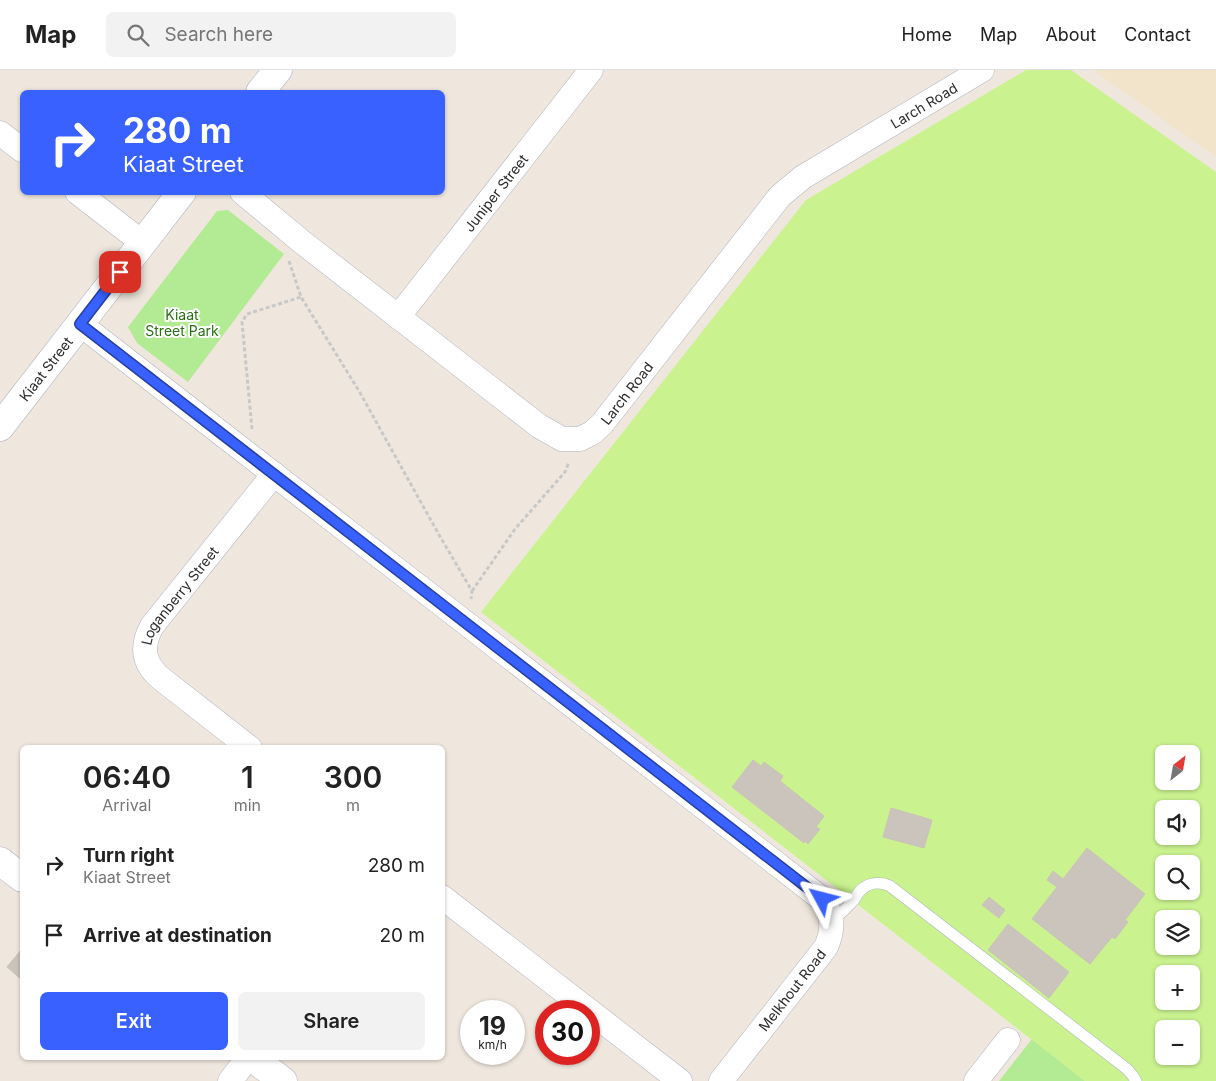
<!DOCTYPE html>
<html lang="en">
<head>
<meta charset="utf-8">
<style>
	body { margin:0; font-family:Inter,sans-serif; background:#f2f2f2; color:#222; height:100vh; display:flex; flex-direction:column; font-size:19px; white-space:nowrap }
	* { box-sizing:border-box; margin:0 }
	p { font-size:16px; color:#767676 }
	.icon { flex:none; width:28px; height:28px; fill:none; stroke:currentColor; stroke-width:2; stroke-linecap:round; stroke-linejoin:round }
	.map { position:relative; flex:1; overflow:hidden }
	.side { position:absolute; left:20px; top:675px; width:425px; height:315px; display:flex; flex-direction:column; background:#fff; border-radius:8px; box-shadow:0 1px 4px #0004 }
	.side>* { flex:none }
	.guide { position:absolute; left:20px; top:20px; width:425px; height:105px; border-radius:8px; box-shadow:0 1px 4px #0004; background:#3961ff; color:#fff; overflow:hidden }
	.needle { width:32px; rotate:31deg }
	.tools { position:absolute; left:1155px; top:675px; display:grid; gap:10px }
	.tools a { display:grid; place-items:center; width:45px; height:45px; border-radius:8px; background:#fff; box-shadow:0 1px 4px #0004; font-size:25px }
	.speed { position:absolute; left:460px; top:930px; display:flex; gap:10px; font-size:25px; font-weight:700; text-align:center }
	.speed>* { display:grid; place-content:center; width:65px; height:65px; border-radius:50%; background:#fff; box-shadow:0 1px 4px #0004; line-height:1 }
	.speed small { font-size:12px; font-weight:400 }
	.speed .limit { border:8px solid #d22; background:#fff; color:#111 }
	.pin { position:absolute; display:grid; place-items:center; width:42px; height:42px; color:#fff; margin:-21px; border-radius:10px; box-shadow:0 2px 8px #0006 }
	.me { position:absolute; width:55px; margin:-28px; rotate:308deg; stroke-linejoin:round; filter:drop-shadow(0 0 4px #0008) }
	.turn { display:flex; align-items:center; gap:18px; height:105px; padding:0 20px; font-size:22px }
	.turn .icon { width:65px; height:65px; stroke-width:2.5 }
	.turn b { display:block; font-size:35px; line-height:42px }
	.eta { display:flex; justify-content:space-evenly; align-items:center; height:85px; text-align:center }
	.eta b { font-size:30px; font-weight:600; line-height:35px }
	.action { display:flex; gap:10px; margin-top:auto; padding:10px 20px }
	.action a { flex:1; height:58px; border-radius:8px; background:#3961ff; color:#fff; font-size:20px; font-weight:600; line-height:58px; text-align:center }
	.action a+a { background:#f2f2f2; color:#222 }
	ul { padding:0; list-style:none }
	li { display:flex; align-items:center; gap:15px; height:70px; padding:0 20px }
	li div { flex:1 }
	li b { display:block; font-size:19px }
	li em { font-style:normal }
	header { display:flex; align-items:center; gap:30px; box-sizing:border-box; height:70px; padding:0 25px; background:#fff; border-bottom:1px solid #e0e0e0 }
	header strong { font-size:24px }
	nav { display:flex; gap:28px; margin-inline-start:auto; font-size:18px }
	.search { width:350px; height:45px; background:#f2f2f2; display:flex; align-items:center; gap:12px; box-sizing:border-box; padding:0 18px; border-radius:8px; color:#767676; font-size:19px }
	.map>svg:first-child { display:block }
	.education { fill:#f2e4cb }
	.green { fill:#b3ea94 }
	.pitch { fill:#caf28f; fill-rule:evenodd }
	.building { fill:#cac4bc; stroke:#cac3b6 }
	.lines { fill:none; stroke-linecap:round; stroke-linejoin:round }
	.lane-casing { stroke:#b1b4c1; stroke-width:12 }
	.street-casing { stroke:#b1b4c1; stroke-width:25 }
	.secondary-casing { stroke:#b1b4c1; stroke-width:29 }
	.path { stroke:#c8c8c8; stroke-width:3; stroke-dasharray:4 2.5; stroke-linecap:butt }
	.lane { stroke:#fff; stroke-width:11 }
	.street { stroke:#fff; stroke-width:24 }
	.secondary { stroke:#fff; stroke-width:28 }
	.route-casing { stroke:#253fa6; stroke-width:12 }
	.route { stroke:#3961ff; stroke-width:9 }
	.labels { text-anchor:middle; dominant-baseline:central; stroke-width:4; stroke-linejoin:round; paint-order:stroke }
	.street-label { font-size:14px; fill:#2c2c2c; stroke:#fff }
	.park-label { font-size:14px; fill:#287113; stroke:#fff }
</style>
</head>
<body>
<header>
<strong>Map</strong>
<div class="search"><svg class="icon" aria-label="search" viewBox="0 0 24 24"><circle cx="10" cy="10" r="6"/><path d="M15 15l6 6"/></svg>Search here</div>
<nav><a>Home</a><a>Map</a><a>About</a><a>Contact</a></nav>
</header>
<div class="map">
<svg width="1216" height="1011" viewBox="0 0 1216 1011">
	<rect width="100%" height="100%" fill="#efe7dd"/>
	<path class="education" d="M1093,0h123v87z"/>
	<path class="green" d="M228,140l56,44 -96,128 -51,-39 -9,-16 89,-116z
		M1032,969l53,42h-86z"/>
	<path class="pitch" d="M1026,0h45l145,102v909h-131l-604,-469 325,-412zM1164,684h27v27h-27zM1164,739h27v27h-27zM1164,794h27v27h-27zM1164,849h27v27h-27zM1164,904h27v27h-27zM1164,959h27v27h-27z"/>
	<path class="building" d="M753,690l8,6 3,-4 19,14 -3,5 44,35 -8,11 4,2 -12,15 -3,-3 -1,2 -72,-56z
		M891,738l41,12 -8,28 -41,-11z
		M1087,778l58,46 -20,26 3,2 -13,17 -3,-2 -22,27 -58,-45 25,-32 -10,-7 6,-9 10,8z
		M989,827l16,13 -6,8 -17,-13z
		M1008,854l61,48 -20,26 -61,-48z
		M21,880l1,1v29l-15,-13z"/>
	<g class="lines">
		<defs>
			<path id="lane" d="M832,852c6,-7 14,-13 20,-20 4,-4 6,-10 10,-13 8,-7 19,-7 28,-3l237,183 6,7 3,5"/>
			<g id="street">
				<path d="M0,63l22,17"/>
				<path d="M77,122l66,51"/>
				<path id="s1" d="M242,122l60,50 237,184 23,13h18l12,-6 10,-9 178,-228 23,-19 179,-107"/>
				<path id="s2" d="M398,247l193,-247"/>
				<path d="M80,254l742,575c11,16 12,30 4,48l-105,134"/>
				<path id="s3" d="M250,678l-91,-71c-16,-15 -18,-31 -7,-51l122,-152"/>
				<path d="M442,827l238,184"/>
				<path d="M230,1011l18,-23"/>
				<path d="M976,1011l32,-41"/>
			</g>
			<g id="secondary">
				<path d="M260,22l18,-22"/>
				<path id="s4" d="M0,357l182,-235"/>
				<path d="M0,791l22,17"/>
				<path d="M253,988l30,23"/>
			</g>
		</defs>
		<use href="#lane" class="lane-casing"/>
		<use href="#street" class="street-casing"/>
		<use href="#secondary" class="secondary-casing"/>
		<path class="path" d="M289,191l12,36 58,94 79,142 34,58 -1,8
			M252,359l-10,-107 5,-8 54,-17
			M472,521l43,-62 50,-57 4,-10"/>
		<use href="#lane" class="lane"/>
		<use href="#street" class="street"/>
		<use href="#secondary" class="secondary"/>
	</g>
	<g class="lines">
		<defs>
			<path id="route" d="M120,202l-40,52 742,575"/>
		</defs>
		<use href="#route" class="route-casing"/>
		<use href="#route" class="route"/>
	</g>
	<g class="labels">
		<g class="street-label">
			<text stroke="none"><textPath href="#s1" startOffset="909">Larch Road</textPath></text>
			<text stroke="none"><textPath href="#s2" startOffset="158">Juniper Street</textPath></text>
			<text stroke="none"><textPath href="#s4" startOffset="74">Kiaat Street</textPath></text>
			<text stroke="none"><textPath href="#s1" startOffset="489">Larch Road</textPath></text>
			<text stroke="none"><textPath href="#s3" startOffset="212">Loganberry Street</textPath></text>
			<text transform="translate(792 920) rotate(-52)">Melkhout Road</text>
		</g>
		<g class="park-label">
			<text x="182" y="244">Kiaat<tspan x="182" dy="16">Street Park</tspan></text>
		</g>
	</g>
</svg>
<div class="tools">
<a><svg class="needle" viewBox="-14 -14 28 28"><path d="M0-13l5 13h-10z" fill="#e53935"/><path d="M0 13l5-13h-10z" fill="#767676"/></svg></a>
<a><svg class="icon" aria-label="sound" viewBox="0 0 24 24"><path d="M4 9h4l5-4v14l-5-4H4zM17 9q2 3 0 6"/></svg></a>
<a><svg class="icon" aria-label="search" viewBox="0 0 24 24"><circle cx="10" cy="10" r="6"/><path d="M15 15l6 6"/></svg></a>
<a><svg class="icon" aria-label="layers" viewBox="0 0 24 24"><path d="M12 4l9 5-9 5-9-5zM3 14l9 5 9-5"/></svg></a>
<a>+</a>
<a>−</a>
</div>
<div class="speed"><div>19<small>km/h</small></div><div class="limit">30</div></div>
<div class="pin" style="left:120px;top:202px;background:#d93025"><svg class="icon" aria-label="arrive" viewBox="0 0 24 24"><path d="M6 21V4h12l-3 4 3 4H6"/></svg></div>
<svg class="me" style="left:822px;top:829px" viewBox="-20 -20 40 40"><path d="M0-17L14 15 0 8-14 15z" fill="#3961ff" stroke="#fff" stroke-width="4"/></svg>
<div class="guide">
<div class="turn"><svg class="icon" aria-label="right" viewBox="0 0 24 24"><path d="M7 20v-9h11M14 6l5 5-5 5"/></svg><div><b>280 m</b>Kiaat Street</div></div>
</div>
<section class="side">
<div class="eta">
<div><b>06:40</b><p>Arrival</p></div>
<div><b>1</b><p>min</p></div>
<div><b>300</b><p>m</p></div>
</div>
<ul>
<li><svg class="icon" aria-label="right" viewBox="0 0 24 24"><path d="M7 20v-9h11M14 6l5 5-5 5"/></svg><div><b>Turn right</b><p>Kiaat Street</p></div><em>280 m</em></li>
<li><svg class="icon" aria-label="arrive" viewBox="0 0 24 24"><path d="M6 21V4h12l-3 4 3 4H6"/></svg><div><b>Arrive at destination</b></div><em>20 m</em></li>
</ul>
<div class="action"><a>Exit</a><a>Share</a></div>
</section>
</div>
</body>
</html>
